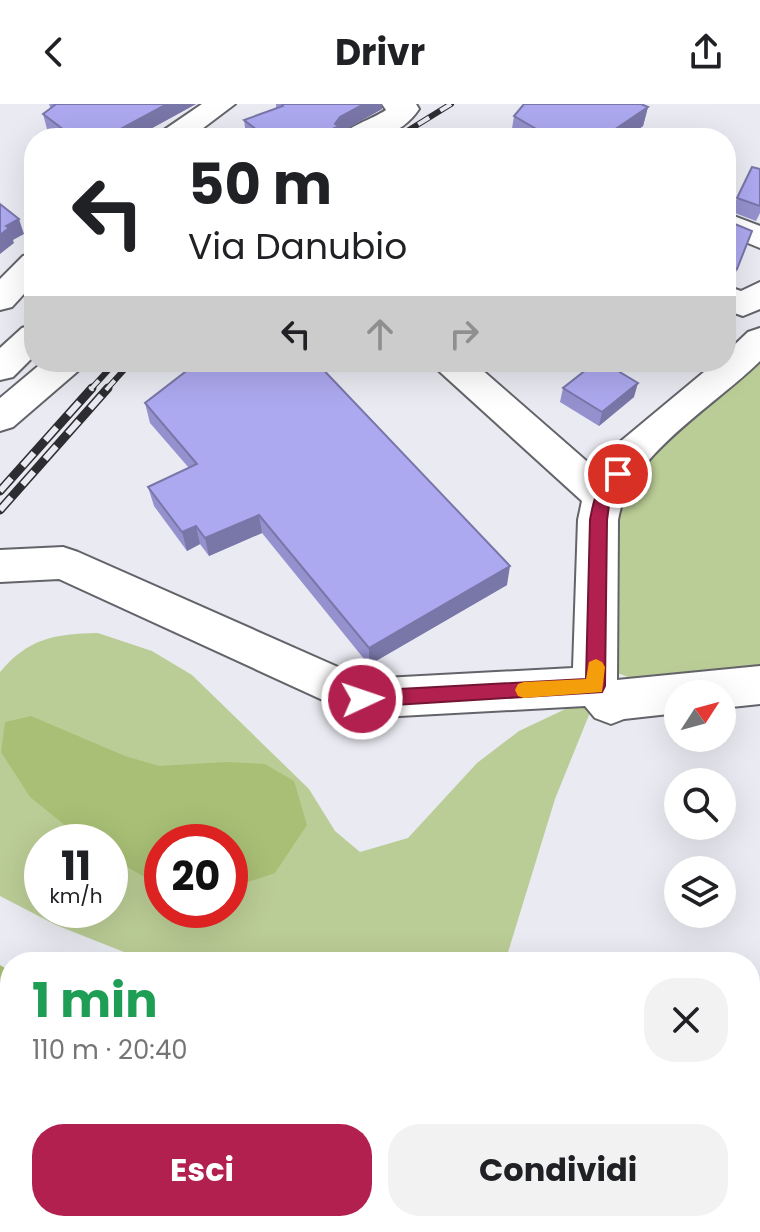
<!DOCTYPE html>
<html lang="it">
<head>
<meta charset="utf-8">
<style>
	body { margin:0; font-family:Poppins,sans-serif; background:#f2f2f2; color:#202124; height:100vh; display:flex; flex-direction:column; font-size:30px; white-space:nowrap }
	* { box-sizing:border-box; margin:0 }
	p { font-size:26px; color:#757577 }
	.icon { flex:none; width:44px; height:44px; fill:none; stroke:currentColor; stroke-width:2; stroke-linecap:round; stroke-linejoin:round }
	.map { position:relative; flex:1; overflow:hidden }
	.sheet { position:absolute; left:0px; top:848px; width:760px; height:280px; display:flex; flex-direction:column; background:#fff; border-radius:32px 32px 0 0; box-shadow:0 8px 32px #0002 }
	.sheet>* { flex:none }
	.hud { position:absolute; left:24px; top:24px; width:712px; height:244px; border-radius:32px; box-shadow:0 8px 32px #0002; background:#fff; color:#202124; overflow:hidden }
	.needle { width:52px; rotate:54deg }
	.tools { position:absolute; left:664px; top:576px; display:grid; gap:16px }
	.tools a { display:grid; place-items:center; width:72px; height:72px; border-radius:50%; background:#fff; box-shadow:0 8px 32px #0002; font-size:40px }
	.speed { position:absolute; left:24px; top:720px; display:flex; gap:16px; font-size:40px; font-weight:700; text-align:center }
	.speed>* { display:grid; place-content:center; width:104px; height:104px; border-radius:50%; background:#fff; box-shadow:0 8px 32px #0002; line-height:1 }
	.speed small { font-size:20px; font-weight:400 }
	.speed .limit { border:12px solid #d22; background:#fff; color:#111 }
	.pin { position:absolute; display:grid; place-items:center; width:68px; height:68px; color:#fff; margin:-34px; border:4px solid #fff; border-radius:50%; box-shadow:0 2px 8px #0007 }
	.me { position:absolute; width:88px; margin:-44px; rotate:87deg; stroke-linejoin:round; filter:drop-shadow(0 0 6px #0008) }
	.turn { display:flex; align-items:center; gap:28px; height:168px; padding:0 32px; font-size:36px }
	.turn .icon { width:104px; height:104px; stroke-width:2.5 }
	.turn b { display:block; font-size:56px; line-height:68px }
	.lanes { display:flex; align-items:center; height:76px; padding:0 32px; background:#0003; justify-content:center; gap:40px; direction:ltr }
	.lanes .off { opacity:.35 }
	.round { display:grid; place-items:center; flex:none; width:84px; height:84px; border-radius:32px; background:#f2f2f2 }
	.headline { display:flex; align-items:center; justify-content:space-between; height:136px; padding:0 32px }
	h1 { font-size:48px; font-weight:700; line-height:60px; color:#1e9e55 }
	.action { display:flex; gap:16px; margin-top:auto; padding:16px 32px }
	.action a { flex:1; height:92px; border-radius:32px; background:#b1204f; color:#fff; font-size:32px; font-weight:700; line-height:92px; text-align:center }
	.action a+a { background:#f2f2f2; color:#202124 }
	header { display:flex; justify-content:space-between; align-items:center; height:104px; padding:0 32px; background:#fff; font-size:36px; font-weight:700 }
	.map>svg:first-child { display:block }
	.green { fill:#bbcd96; fill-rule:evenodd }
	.forest { fill:#a8bf75 }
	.water { fill:#87c2fa; stroke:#648db5; stroke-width:2 }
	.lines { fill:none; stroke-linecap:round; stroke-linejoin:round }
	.minor-casing { stroke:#63636a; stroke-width:4 }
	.major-casing { stroke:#63636a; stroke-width:4 }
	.minor { fill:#fff; fill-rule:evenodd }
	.major { fill:#fff; fill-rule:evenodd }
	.rail-far1-casing { stroke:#2d2d31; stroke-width:6 }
	.rail-casing { stroke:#2d2d31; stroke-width:9 }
	.rail-far1 { stroke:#eaeaf2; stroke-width:4; stroke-dasharray:13; stroke-linecap:butt }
	.rail { stroke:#eaeaf2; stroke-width:6; stroke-dasharray:17; stroke-linecap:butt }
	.wall { fill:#9591ce }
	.shaded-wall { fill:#7976a8 }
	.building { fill:#ada9f0; stroke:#7976a8; stroke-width:2 }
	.route { fill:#b1204f; stroke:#731533; stroke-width:2 }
	.slow { fill:#f59e0b }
</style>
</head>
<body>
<header><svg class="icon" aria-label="back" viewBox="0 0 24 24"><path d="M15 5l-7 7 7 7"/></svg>Drivr<svg class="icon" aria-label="share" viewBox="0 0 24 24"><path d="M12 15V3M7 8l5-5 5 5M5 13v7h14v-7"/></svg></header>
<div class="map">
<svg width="760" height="1128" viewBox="0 0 760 1128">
	<rect width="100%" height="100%" fill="#eaeaf2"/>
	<path class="green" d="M760,236v332l-122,9 -28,-11 -10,-23 -1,-176 129,-101z
		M98,529l54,18 40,24 117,114 26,42 25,21 48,-14 69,-75 42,-32 55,-26 17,5 -36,89 -50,163h-356l-93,-37 -56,-29v-224c29,-34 54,-38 98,-39zM42,738h68v68h-68zM162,738h68v68h-68z
		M536,1118h126l15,10h-142z"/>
	<path class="forest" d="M31,612l94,40 34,10 66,-4 40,2 29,17 13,44 -32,48 -45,15v-46h-68v45l-52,-30v-15h-24l-56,-45 -29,-45 4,-30z
		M0,861l10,6v100l-10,-6z
		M212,1118h324l-1,10h-310z"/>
	<path class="water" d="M0,961l10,6v151h202l13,10h-225z"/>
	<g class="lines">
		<defs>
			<path id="minor" d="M382,0h34l3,5c-20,30 -48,29 -80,29 7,-11 34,-19 47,-28z
				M726,109l34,13v22l-34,-14z
				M760,178v27l-17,7 -17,-6v-24l15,5z
				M34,220v32l-21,21 -13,3v-32l22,-20z
				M760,224v33c-45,45 -132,94 -142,159l-1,160 143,-14v38l-38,4v-14h-44v19l-54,6 -13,5 -16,-6 -10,-12 -223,12 -303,-139 -59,3v-32l63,-3 15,5 287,127 208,-11 5,-148 4,-19 -143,-130 -6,-9h40l126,110 22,-31 95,-79h10v-9l22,-21z
				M43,258h41l-6,9 -65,56 -13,4v-33z"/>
			<path id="major" d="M202,0h33l-45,34h-33l4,-6z
				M34,149v30l-22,24 -12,3v-31l23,-23z"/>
		</defs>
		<use href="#minor" class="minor-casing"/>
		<use href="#major" class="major-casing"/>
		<use href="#minor" class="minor"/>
		<use href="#major" class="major"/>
		<defs>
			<path id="rail-far1" d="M396,34l55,-34
				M90,286l22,-24
				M106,286l25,-28"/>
			<path id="rail" d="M0,387l92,-103
				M0,406l108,-122"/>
		</defs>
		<use href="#rail-far1" class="rail-far1-casing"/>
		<use href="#rail" class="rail-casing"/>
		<use href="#rail-far1" class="rail-far1"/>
		<use href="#rail" class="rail"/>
	</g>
	<path class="wall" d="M49,0h147l-62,34h-74l-13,-9 -4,-15 8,-5z
		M276,0h106v5l-41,23 -1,6h-102l8,-3 -2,-15 32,-12z
		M648,3l-5,19 -16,12h-111l-5,-3 3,-19z
		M760,65v44l-4,8 -24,-9 5,-14z
		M726,117l26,10 -20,52 -6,-1z
		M563,284l71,9 -35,29 -39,-24z
		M145,299l362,182 -138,80 -107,-132 -53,23 -9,-12 -13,7 -33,-45 -6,-19 41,-19 -39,-45z"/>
	<path class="shaded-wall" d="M167,0h29l-62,34h-30z
		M364,0h18v5l-41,23 -1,6h-23v-2l18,-12 5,-7z
		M648,3l-5,19 -16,12h-25z
		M19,115l5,15 -11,6 1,3 -14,11v-19l6,-9z
		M638,279l-4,14 -35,29 3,-14z
		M259,411l3,18 -53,23 -4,-18z
		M196,422l4,18 -13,7 -5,-19z
		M510,462l-3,19 -138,80v-17z"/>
	<path class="building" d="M54,0h113l-63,34h-42l6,-5 -25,-19 12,-9z
		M282,0h82l-24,13 -5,7 4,2 -22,10 2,2h-81l19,-8 -13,-10 39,-14z
		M524,0h117l7,3 -46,31h-50l-38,-22z
		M34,58v10l-4,-7z
		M752,63l8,2v37l-23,-8z
		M0,100l19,15 -13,7 3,2 -9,7z
		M728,113l2,5 22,9 -15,38 -11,-3v-45z
		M198,258h118l194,204 -141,82 -110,-133 -54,23 -9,-12 -14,6 -34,-45 49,-23 -52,-61z
		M596,258h7l35,21 -36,29 -39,-24z"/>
	<path class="route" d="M618,364l8,6 -16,24 -3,22 -2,166 -3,6 -240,15 -7,-2 -2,-6 2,-6 7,-2 224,-12 4,-159c3,-18 9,-44 28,-52z"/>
	<path class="slow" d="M596,555l6,3 3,5 -3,25 -78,6 -6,-2 -3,-6 3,-6 6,-2 62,-3 3,-17z"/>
</svg>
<div class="tools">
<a><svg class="needle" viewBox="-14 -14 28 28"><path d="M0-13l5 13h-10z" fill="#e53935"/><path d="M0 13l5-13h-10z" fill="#757577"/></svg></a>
<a><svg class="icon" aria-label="search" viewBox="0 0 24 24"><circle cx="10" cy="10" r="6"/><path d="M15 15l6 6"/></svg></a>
<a><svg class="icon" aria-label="layers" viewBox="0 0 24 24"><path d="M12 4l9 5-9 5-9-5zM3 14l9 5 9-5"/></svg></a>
</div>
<div class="speed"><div>11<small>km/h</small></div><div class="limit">20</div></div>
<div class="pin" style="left:618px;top:370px;background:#d93025"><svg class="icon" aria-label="arrive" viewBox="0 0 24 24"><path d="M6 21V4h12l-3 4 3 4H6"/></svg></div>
<svg class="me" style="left:362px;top:595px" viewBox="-20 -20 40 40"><circle r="17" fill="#b1204f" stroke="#fff" stroke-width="3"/><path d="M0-11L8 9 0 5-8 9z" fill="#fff"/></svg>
<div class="hud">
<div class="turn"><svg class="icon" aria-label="left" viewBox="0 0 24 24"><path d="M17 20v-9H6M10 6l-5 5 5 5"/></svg><div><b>50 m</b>Via Danubio</div></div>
<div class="lanes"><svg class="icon" aria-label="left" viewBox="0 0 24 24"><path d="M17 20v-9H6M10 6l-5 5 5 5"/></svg><svg class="icon off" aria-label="ahead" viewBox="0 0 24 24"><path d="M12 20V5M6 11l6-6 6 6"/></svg><svg class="icon off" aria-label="right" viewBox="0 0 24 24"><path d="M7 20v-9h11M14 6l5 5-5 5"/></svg></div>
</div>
<section class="sheet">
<div class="headline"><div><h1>1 min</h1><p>110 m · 20:40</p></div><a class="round"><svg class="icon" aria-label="close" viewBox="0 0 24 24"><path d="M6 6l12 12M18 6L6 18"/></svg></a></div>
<div class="action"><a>Esci</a><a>Condividi</a></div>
</section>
</div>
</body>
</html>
